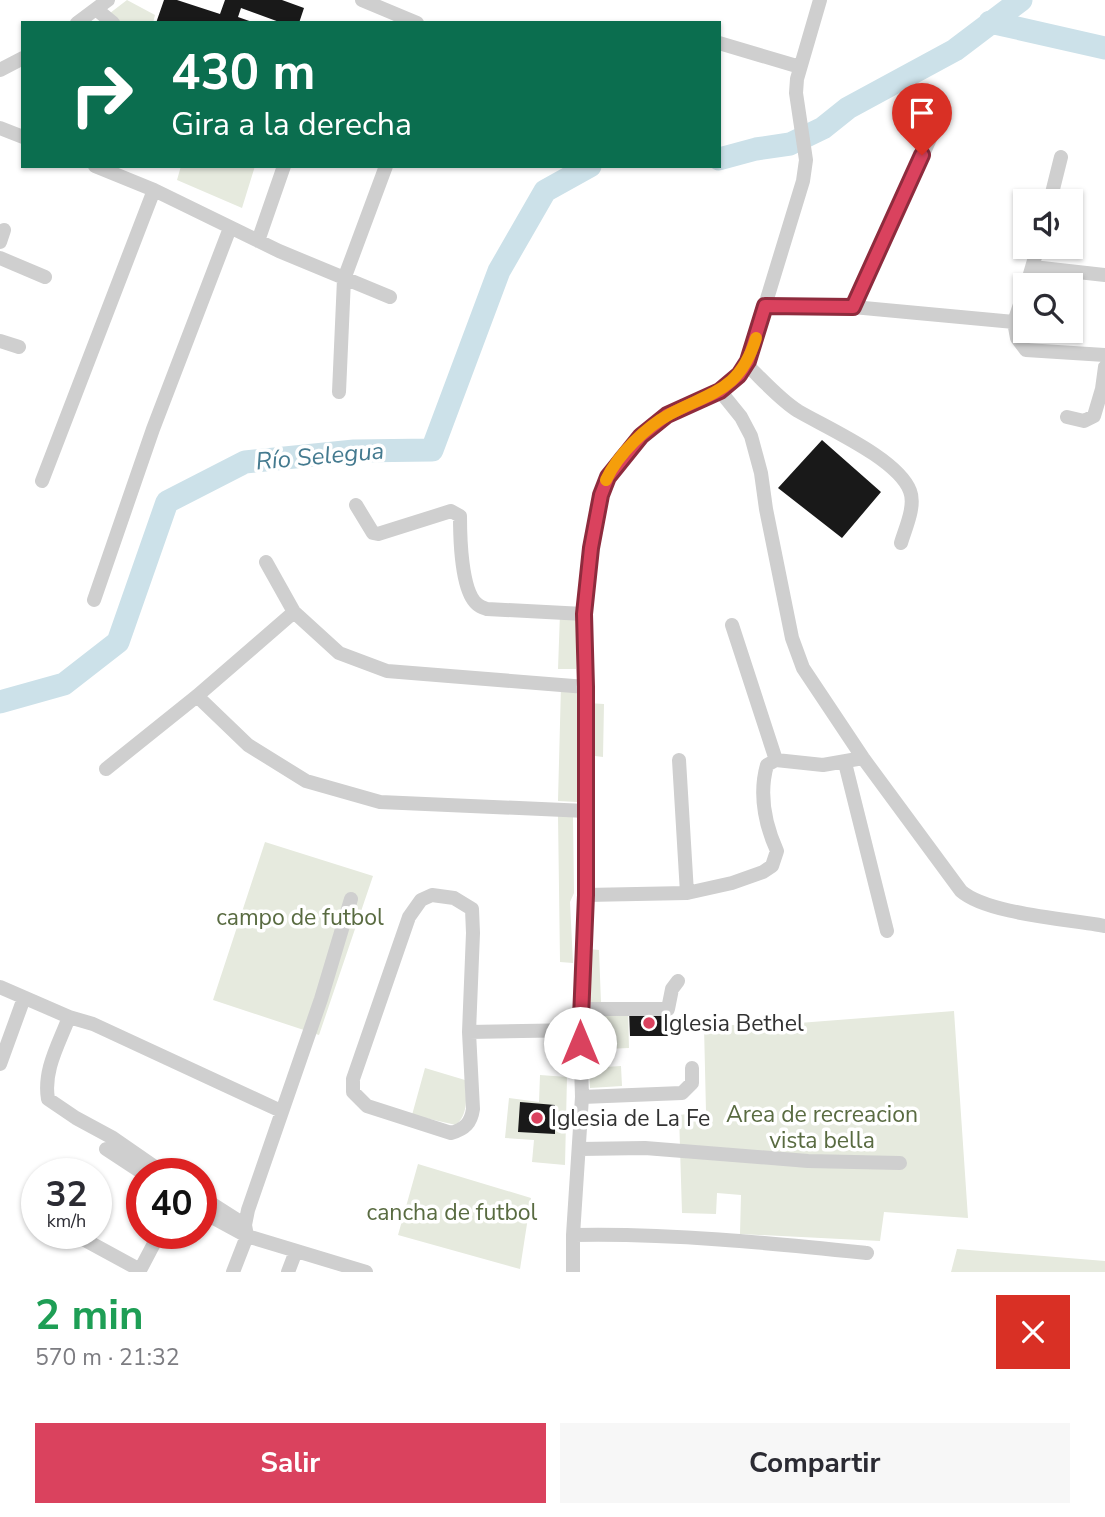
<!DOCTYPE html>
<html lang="es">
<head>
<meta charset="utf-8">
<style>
	body { margin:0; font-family:"Nunito Sans",sans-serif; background:#f7f7f7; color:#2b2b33; height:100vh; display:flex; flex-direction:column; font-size:26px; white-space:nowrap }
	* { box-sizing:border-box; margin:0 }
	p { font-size:23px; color:#7c7c81 }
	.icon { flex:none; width:38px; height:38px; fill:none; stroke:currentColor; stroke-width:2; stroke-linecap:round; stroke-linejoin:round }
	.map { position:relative; height:1272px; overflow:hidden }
	.sheet { display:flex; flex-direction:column; background:#fff; flex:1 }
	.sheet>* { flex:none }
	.top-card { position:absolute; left:21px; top:21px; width:700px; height:147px; border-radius:0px; box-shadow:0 2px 5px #0004; background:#0b6e4f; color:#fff; overflow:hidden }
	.tools { position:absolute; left:1013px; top:189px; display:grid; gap:14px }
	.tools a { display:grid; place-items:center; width:70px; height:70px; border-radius:0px; background:#fff; box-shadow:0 2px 5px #0004; font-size:35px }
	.speed { position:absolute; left:21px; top:1158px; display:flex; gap:14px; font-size:35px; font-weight:700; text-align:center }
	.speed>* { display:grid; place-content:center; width:91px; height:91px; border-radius:50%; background:#fff; box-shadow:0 2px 5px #0004; line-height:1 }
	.speed small { font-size:18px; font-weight:400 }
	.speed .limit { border:10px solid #d22; background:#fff; color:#111 }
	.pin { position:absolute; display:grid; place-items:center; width:60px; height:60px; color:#fff; margin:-72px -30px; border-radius:50% 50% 50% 0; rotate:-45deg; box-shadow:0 0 7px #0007 }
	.pin .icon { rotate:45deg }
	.me { position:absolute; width:77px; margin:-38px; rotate:0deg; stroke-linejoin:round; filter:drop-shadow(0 0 5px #0008) }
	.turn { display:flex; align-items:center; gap:24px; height:147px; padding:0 35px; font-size:32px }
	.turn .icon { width:91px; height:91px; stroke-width:2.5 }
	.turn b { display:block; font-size:49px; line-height:60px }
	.round { display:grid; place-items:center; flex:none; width:74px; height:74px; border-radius:0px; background:#f7f7f7 }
	.overview { display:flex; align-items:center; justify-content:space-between; height:119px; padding:0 35px }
	h1 { font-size:42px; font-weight:700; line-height:52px; color:#1e9e55 }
	.action { display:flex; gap:14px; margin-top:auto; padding:14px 35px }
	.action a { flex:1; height:80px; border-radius:0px; background:#da425e; color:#fff; font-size:28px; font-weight:700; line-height:80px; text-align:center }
	.action a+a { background:#f7f7f7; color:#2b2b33 }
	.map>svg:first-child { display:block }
	.green { fill:#e6eade }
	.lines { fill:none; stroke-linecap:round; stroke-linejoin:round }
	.river { stroke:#cce1e9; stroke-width:23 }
	.building { fill:#191919 }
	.minor { stroke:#cfcfcf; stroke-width:14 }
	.route-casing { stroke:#8e2b3d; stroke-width:18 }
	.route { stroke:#da425e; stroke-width:12 }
	.slow { stroke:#f59e0b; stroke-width:12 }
	.poi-dot { fill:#da425e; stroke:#fff; stroke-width:2.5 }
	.labels { text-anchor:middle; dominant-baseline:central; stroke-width:7; stroke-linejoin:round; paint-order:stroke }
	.park-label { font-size:23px; fill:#596b41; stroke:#fff }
	.poi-label { font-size:23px; fill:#323232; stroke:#fff; text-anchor:start }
	.water-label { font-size:24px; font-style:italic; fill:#447a8f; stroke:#fff }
</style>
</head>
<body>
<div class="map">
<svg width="1105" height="1272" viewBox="0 0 1105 1272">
	<rect width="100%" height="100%" fill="#fff"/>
	<path class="green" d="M127,0l28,15 -2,8h-56z
		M181,166h74l-13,42 -65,-28z
		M560,613l17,1 -1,55h-18z
		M561,685l18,1 -2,116 -19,-1z
		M587,703l17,1 -1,53 -16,-2z
		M558,815l15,1 1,77 -4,9 3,61 -13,-1z
		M265,842l108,34 -54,159 -106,-35z
		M588,949l11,1 2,53h-12z
		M586,1009h42l1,39 -23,1v18l15,-1 1,20 -32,2z
		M954,1011l14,207 -84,-6 -4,29 -140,-7 1,-39 -24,-2 -1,21 -34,-1 -3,-98 27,-3 -2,-86 95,-3z
		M425,1068l40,12c1,17 4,33 -9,45l-44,-10z
		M540,1075l27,2 -2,88 -33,-3 2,-22 -29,-2 4,-40 30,4z
		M418,1164l113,34 -11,71 -122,-34z
		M957,1249l148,12v11h-154z"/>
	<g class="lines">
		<path class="river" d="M990,22l115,26
			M719,159l37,-10 34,-5 33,-16 25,-20 107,-58 66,-50
			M0,702l64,-18 54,-42 49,-140 78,-40 109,-11 78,-1 67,-179 46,-80 45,-25"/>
	</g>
	<path class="building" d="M164,0h13l43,14 5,-14h57l22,8 -5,15h-17l-41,-15 -3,9 17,6h-99z
		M822,440l59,52 -39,46 -64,-50z
		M629,1009l40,2v25h-39z
		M520,1102l35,3v29l-37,-2z"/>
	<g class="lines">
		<path class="minor" d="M362,0l55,23
			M96,9l17,14
			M77,23l31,-23
			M719,43l81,24
			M0,70l23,-12
			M0,128l23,9
			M95,166l59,24 125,61 111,46
			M1050,201l11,-44
			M258,241l26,-75
			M0,242l4,-12
			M0,258l45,19
			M1033,267l72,8
			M1030,274l8,-27
			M765,306l88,1 161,15 12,-35
			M853,307l81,-177
			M1014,322l3,16 9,12 79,5
			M0,341l19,6
			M746,364c16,15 33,35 52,47 29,17 100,48 112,80 6,15 -5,38 -9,52
			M720,391l21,26 10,19 10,37 5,36 26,129 11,30 60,90 98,133c26,23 107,28 144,35
			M339,392l5,-113 42,-113
			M1067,417l17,4 10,-5 8,-27 3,-22
			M42,481l112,-291
			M356,505l17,28 5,1 73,-23 9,5c0,20 1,75 17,88 3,3 7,4 10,5l97,5
			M266,562l28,50 45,41 48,18 199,16
			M94,600l59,-171 77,-201
			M732,625l44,135
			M197,696l51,49 58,36 74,21 206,9
			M679,760l8,133
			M845,763l42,168
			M106,769l91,-73 97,-84
			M432,895l22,3 18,11 1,24 -4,99 4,77c-2,14 -8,20 -22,24l-84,-27 -14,-14v-13l56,-162 12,-17z
			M586,895l101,-2 45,-10 31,-11 9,-6 5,-15c-12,-27 -18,-58 -10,-86l9,-5 47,5 40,-7
			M0,987l69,30c-10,27 -26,53 -21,82l28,19 37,20 52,36
			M580,1009h88l4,-20 6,-8
			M69,1017l24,7 188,87
			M469,1032l111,-2
			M0,1064l24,-66
			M582,1097l100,-4 10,-10v-15
			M106,1149l38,25
			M580,1149l65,-1 163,13 92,2
			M201,1197l44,28
			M201,1211l46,25 119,36
			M74,1234l66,36
			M573,1235c99,-2 196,8 294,18
			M139,1272l20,-38
			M233,1272l14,-36 -2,-11 3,-15 73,-211 30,-100
			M288,1272l8,-21
			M573,1272v-37l9,-138 -2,-67 6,-135v-208l-2,-73 7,-66 10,-52 7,-20 13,-19 20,-21 26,-21 53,-24 19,-16 9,-14 55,-180 3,-21 -10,-67 1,-14 23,-79"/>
	</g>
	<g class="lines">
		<defs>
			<path id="route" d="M580,1043l6,-148v-208l-2,-73 7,-66 10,-53 7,-18 33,-41 26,-21 53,-24 19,-16 9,-14 17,-55 88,1 69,-152"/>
		</defs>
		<use href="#route" class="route-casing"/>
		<use href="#route" class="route"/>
		<path class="slow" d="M606,480c12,-26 40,-53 64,-66 44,-23 70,-24 86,-76"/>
	</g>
	<g class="poi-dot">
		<circle cx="649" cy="1023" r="7"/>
		<circle cx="537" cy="1118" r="7"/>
	</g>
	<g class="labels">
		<g class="park-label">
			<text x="300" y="917">campo de futbol</text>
			<text x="822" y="1114">Area de recreacion<tspan x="822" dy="26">vista bella</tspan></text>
			<text x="452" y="1212">cancha de futbol</text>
		</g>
		<g class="poi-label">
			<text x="663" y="1023">Iglesia Bethel</text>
			<text x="551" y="1118">Iglesia de La Fe</text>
		</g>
		<g class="water-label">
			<text transform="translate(320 456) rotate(-5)">Río Selegua</text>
		</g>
	</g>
</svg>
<div class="tools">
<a><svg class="icon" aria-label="sound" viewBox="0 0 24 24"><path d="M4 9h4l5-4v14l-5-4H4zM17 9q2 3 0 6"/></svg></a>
<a><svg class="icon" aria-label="search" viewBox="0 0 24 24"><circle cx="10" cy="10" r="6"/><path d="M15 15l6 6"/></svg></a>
</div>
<div class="speed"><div>32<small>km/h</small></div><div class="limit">40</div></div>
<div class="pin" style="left:922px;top:155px;background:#d93025"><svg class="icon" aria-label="arrive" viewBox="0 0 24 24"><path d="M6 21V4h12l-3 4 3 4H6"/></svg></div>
<svg class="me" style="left:580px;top:1043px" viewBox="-20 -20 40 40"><circle r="19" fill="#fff"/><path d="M0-13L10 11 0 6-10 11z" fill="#da425e"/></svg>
<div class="top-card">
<div class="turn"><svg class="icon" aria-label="right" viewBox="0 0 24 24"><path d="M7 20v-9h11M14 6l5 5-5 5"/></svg><div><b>430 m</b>Gira a la derecha</div></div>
</div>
</div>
<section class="sheet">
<div class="overview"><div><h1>2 min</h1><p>570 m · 21:32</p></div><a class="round" style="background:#d93025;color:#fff"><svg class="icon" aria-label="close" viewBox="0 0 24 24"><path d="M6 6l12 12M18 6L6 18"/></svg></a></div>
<div class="action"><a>Salir</a><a>Compartir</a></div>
</section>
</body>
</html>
